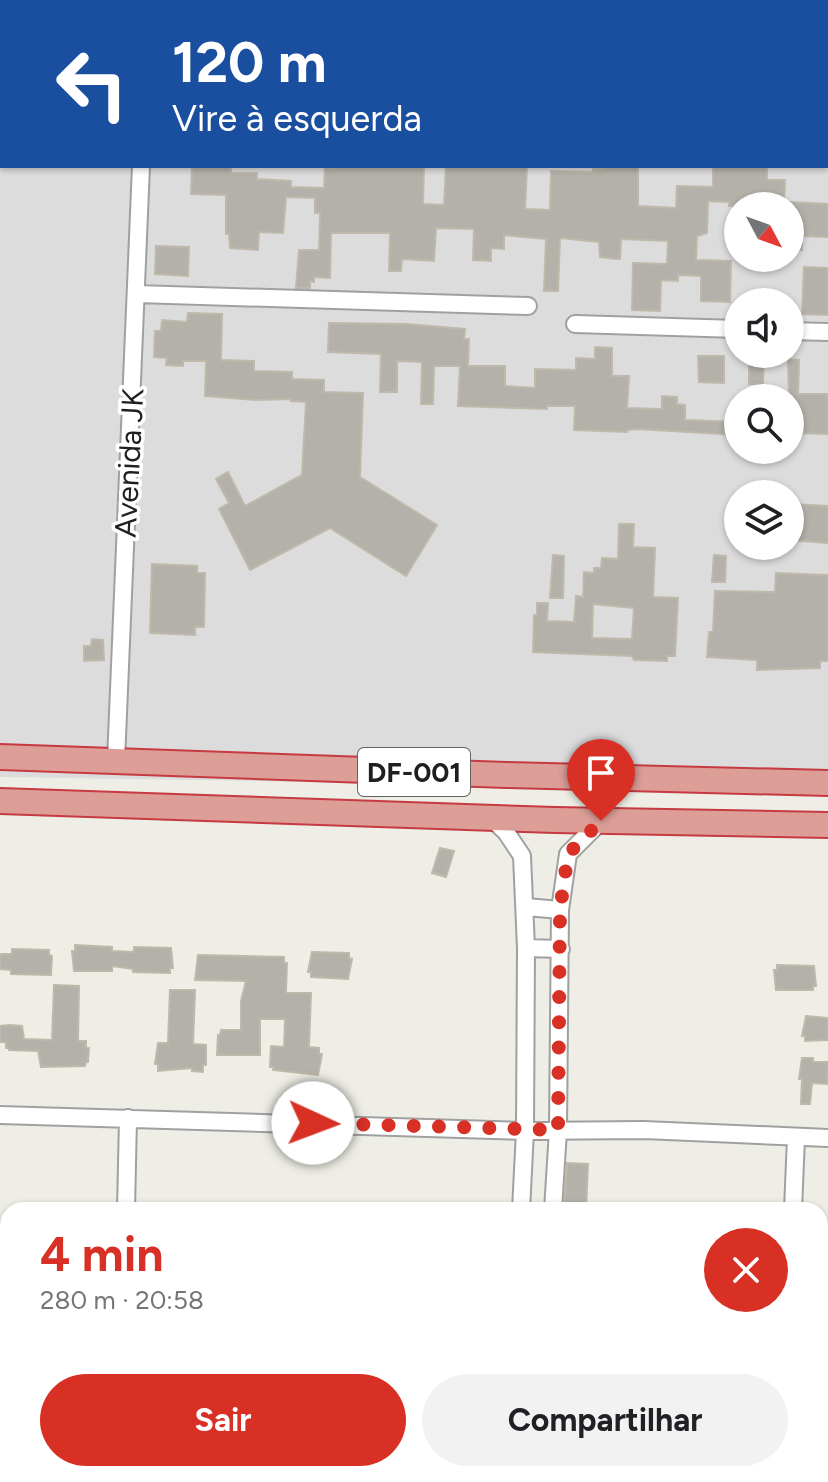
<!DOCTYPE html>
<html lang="pt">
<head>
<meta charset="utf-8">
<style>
	body { margin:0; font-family:Figtree,sans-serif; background:#f2f2f2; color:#202124; height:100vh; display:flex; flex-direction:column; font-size:30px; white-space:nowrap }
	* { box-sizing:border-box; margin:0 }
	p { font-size:26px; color:#757577 }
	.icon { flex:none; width:44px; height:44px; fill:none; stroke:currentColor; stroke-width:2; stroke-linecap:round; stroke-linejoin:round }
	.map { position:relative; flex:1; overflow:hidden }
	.drawer { position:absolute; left:0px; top:1202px; width:828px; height:280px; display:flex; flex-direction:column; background:#fff; border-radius:24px 24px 0 0; box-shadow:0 2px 6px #0004 }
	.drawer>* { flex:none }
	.guide { position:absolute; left:0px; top:0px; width:828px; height:168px; box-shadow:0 2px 6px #0004; background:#1a4fa0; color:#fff; overflow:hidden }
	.needle { width:52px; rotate:131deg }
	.tools { position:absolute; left:724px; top:192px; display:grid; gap:16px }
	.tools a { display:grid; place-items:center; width:80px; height:80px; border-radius:50%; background:#fff; box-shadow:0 2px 6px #0004; font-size:40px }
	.pin { position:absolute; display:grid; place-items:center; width:68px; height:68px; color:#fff; margin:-82px -34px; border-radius:50% 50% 50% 0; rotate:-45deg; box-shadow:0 0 8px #0007 }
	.pin .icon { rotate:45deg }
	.me { position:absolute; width:88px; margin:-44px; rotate:92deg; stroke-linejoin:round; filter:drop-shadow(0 0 6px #0008) }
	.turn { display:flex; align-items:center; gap:28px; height:168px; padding:0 40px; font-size:36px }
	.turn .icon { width:104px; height:104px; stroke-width:2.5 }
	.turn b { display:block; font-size:56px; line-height:68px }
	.round { display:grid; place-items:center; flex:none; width:84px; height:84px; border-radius:42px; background:#f2f2f2 }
	.summary { display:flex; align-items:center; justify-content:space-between; height:136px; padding:0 40px }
	h1 { font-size:48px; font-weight:700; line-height:60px; color:#d93025 }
	.cta { display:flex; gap:16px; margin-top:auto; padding:16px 40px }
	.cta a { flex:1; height:92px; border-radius:48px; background:#d93025; color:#fff; font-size:32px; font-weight:700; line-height:92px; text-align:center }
	.cta a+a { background:#f2f2f2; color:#202124 }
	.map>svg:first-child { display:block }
	.residential { fill:#dddcdc; fill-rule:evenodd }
	.building { fill:#b3b1a9; stroke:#beb9aa; stroke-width:2; fill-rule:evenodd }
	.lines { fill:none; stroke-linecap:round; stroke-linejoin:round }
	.minor-casing { stroke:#a0a0a0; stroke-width:20 }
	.highway-casing { stroke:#c63a41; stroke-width:28 }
	.minor { stroke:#fff; stroke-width:16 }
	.highway { stroke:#dc9e97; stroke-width:24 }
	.route { stroke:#d93025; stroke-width:14; stroke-dasharray:0 25.2 }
	.labels { text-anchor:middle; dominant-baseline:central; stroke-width:7; stroke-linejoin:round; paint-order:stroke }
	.shield { fill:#fff; stroke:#626262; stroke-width:2 }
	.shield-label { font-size:28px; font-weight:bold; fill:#1f1f1f }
	.street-label { font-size:30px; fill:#1f1f1f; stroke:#fff }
</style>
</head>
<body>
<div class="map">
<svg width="828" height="1482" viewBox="0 0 828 1482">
	<rect width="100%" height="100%" fill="#eeeee6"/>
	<path class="residential" d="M0,0h828v790l-828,-13zM2,2h824v164h-824zM738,206h52v52h-52zM738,302h52v52h-52zM738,398h52v52h-52zM738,494h52v52h-52z"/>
	<path class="building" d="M192,166h39v7h26v6l34,2v6l33,1 1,-20 99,-2 -1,38 21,1 2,-39h81l-2,43 25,1 1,-39 41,1 1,-3h12l1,-3h32v40l38,2 1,-22 36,1v-21h54v14h18l-1,26h-55v-4l-21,-1 -1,32 -10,3 -1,24 35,1 -1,41 -29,-1v-25l-23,-1v6l-17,-1 -1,31 -28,-1 1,-47 34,1 1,-23 -47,-2 -1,20h-5l-15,-2 -1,-15 -39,-4 -2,53h-14l2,-52 -42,-4v14l-13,-1v13l-18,-1 1,-31 -38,-1 -2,33 -32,-2 -1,12h-12l1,-38h-59l-1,45 -16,-1v5l-4,-1v7h-14l3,-38h20l1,-37h-5v-15l-29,-1 -3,36 -24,-1 -1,18 -28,-2 -1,-14h-3v-39l-35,-1z
		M790,202l38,2v33l-26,-1v14h-12z
		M156,246l33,1 -1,29 -33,-2z
		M804,267l24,1v47l-26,-1z
		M188,313l34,1 -1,46 33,1v10l38,1v7l32,1v12l39,1 -3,84 77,48 -31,51 -76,-48 -80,42 -31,-61 10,-6 -13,-24 12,-7 17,34 57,-31 4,-73 -15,-1v-2l-34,1 -52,-4 1,-35h-23v5l-17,-1 1,-7 -13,-1 1,-26h6l1,-11 25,2z
		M329,323l76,1 60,5 -1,10h5l-1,27h37v20l30,2v-19l41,1v-12l19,1v-12l17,1v28h17l-2,32 35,1v-13l15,1v7l8,1v15l53,2v13l-101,-6 -10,1v2l-53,-2 1,-24h-28v3l-89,-3 2,-40h-26l-1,38h-12l1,-42 -25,-1v31h-17l1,-38 -53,-2z
		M749,354h15l-1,30h-14z
		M698,356h26v27l-25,-1z
		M788,359l11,1 -1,34h30v40l-38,-1z
		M793,504l35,2v37l-38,-3v-26l2,1z
		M619,524h15l-1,23 22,1 -2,49 25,1 -3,58h-8v5l-33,-1 -2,-4 -99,-4 1,-37h3v-12h11l-1,18 27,1 2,-26 7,1 1,-25 10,1v-5h7l1,-10 16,1zM593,604l41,4 -2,31 -40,-1z
		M553,555l11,1 -1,42h-13z
		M714,555l12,1 -1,26h-13z
		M152,564l45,2v7h8l-1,54h-9v8l-45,-2z
		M776,573l52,2v86h-8v7l-63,2v-10l-50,-3 2,-25h4l2,-41 60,1z
		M92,639l11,1 1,20 -20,1v-15h7z
		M440,848l14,3 -8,26 -14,-4z
		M75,945l37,2v4l22,1v-5l37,1 2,20h-3v5l-37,-1v-3l-21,-3v5h-38l-2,-20h3z
		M12,949l37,1v5l3,1 -1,19 -40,-1v-4l-11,-1v-15h12z
		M312,952l37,1v5l3,1 -4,20 -37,-2v-5h-3z
		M198,955l86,2v6h3l-1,30h25l-2,54 10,1v6h3l-4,21 -45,-5 1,-3h-4l1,-21 13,1 1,-28h-25v36h-43l1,-20h2l1,-5h20v-29l5,-20 -51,-1z
		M777,965l37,1 2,20h-3v4h-37l-2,-20h3z
		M54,985l25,1 -1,55h8v7h3l-1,14h-2l-1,4 -44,1 -3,-16 -29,-1v-2h-3v-6h-6v-16l10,-1 12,1 2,13 28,1z
		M170,990h25l-2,54 13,1v20h-3v7l-11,-1v-3l-34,3v-7h-3l3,-21h10z
		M806,1016l22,2v22l-23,1v-5h-3z
		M802,1058h11v4h15l-1,22 -15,-1 -2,21h-9l1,-25h-3z
		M567,1163l21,1 -2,46h-22z"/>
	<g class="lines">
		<defs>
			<path id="minor" d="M145,2v-2
				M826,123h2
				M137,294l391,12
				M575,324l163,5
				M790,331l38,1
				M116,761l25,-595
				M491,818l15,14 16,24 4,92 -1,183 -4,79
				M526,907l34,3
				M526,948l35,1
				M0,1115l525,16 119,-1 184,8
				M126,1210l2,-92
				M553,1210l5,-80 2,-220 8,-56 33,-33
				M793,1210l3,-73
				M0,1437h8
				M820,1464h8
				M548,1474v8
				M506,1482l1,-8"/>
			<path id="highway" d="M0,757l506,18 322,8
				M0,801l555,19 273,5"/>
		</defs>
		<use href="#minor" class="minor-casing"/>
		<use href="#highway" class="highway-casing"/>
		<use href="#minor" class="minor"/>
		<use href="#highway" class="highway"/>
	</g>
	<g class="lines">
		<path class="route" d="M313,1123l245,7 2,-220 8,-56 33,-33"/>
	</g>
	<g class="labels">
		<rect class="shield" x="358" y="748" width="112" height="48" rx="6"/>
		<g class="shield-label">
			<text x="414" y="772">DF-001</text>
		</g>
		<g class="street-label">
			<text transform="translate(129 463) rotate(-87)">Avenida JK</text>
		</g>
	</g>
</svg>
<div class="tools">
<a><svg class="needle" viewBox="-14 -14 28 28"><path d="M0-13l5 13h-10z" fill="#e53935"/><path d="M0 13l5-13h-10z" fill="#757577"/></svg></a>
<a><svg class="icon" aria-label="sound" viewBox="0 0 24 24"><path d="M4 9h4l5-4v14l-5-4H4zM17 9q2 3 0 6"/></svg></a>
<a><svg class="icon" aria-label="search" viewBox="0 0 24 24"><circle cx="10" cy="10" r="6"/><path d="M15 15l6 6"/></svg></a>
<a><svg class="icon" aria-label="layers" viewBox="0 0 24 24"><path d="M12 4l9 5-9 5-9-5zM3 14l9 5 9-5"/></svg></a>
</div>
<div class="pin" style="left:601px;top:821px;background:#d93025"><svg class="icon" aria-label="arrive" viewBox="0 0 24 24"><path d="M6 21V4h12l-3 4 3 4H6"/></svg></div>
<svg class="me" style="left:313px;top:1123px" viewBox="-20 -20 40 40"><circle r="19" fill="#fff"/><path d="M0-13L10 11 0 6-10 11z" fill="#d93025"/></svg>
<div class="guide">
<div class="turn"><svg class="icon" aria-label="left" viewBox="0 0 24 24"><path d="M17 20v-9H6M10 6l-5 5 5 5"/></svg><div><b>120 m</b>Vire à esquerda</div></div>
</div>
<section class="drawer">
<div class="summary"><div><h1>4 min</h1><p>280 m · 20:58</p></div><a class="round" style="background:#d93025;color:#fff"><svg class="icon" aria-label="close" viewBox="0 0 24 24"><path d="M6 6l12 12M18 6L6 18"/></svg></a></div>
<div class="cta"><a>Sair</a><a>Compartilhar</a></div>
</section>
</div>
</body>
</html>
